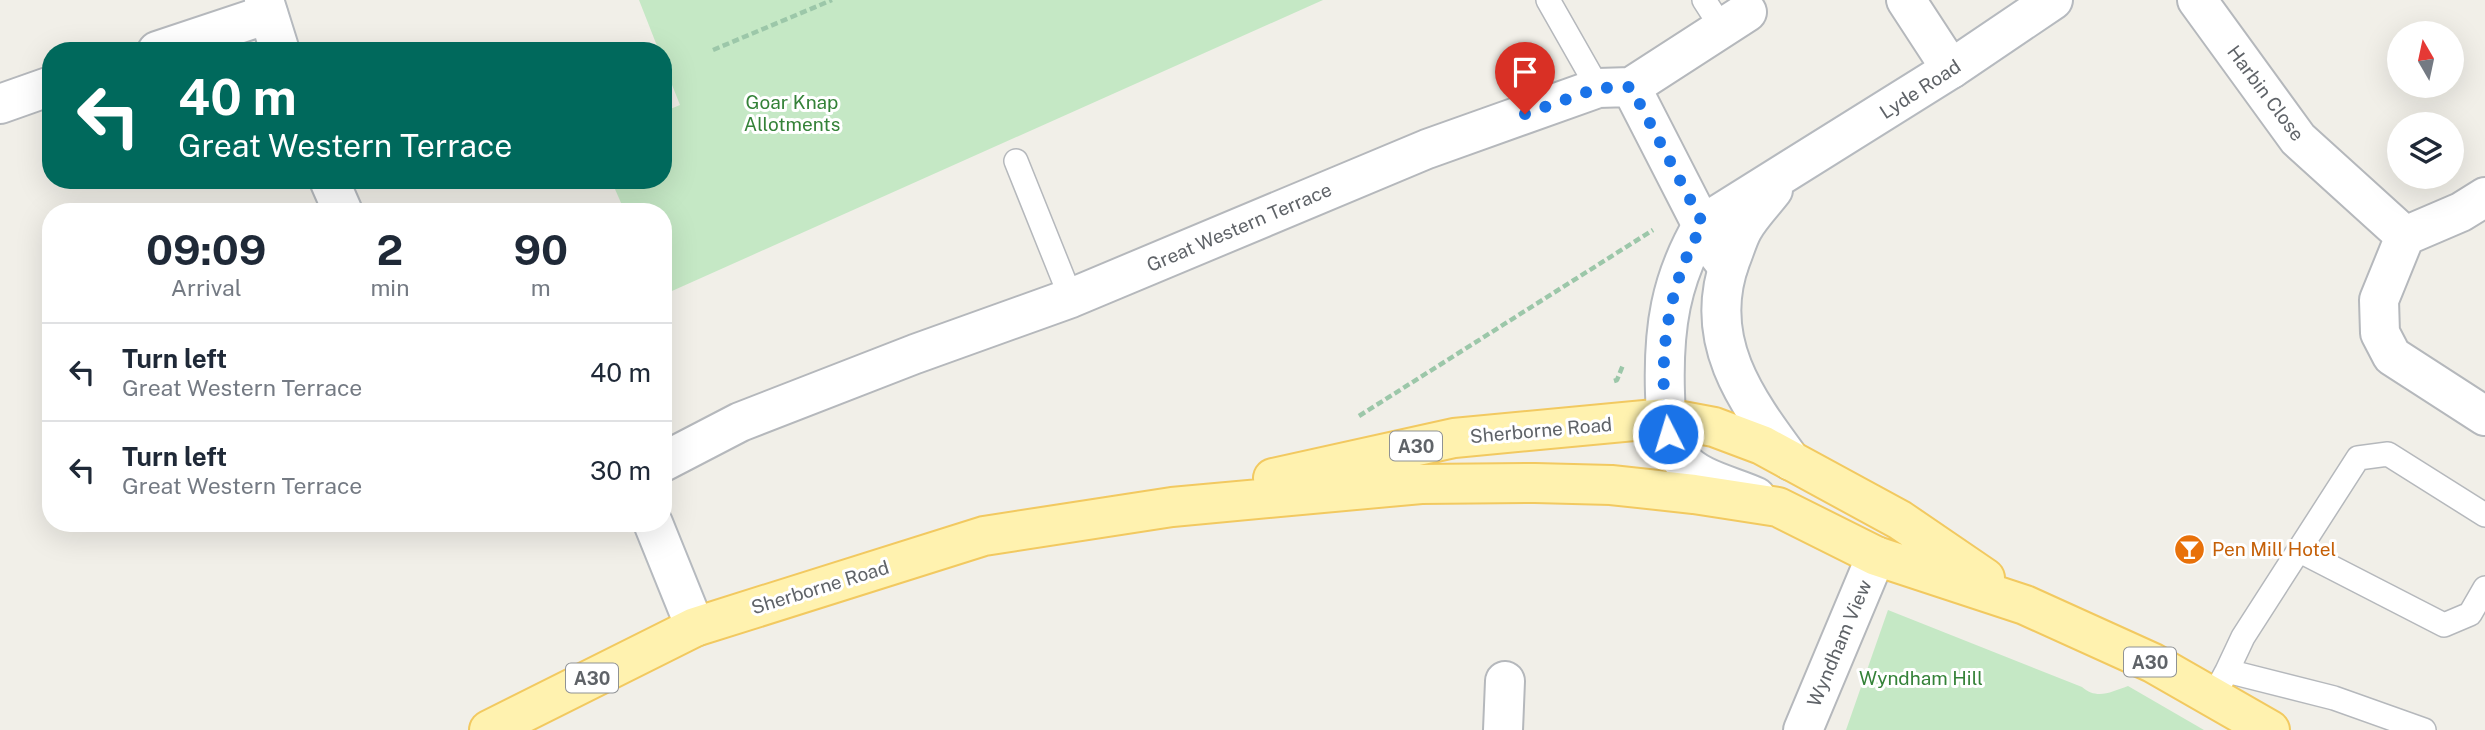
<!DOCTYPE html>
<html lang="en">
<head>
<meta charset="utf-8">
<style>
	body { margin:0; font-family:"Public Sans",sans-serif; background:#f2f2f3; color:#1f2937; height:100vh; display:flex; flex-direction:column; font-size:26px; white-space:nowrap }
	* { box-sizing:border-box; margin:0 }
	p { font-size:23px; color:#747a83 }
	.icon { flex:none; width:38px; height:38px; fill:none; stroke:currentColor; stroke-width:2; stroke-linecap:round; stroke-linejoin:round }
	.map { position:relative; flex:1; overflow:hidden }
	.details { position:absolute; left:42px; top:203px; width:630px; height:329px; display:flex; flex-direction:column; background:#fff; border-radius:28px; box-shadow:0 7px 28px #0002 }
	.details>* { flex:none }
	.top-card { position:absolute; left:42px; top:42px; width:630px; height:147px; border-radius:28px; box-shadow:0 7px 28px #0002; background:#00695c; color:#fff; overflow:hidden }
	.needle { width:46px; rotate:351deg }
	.tools { position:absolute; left:2387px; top:21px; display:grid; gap:14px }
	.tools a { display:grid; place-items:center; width:77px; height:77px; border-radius:50%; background:#fff; box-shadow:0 7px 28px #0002; font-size:35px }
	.pin { position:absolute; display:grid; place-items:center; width:60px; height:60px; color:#fff; margin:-72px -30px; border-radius:50% 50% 50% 0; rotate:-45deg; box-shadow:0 0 7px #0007 }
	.pin .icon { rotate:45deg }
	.me { position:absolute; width:77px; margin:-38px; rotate:355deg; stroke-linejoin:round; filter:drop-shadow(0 0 5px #0008) }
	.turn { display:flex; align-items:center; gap:24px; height:147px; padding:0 21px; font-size:32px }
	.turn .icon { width:91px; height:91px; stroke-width:2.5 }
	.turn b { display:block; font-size:49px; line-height:60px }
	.eta { display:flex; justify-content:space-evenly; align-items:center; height:119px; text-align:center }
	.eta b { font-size:42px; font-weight:700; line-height:49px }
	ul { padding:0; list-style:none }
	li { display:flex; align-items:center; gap:21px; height:98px; padding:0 21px; border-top:2px solid #e0e1e3 }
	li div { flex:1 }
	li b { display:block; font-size:26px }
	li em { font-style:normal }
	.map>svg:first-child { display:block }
	.green { fill:#c5e8c5 }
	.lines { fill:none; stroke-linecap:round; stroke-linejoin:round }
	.lane-casing { stroke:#b5b8bc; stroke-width:26 }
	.street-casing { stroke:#b5b8bc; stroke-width:42 }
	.secondary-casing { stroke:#b6babf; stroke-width:42 }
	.primary-casing { stroke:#f2c960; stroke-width:42 }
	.path { stroke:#9cc7a9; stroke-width:4.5; stroke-dasharray:7 3.5; stroke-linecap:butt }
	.lane { stroke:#fff; stroke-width:23 }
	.street { stroke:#fff; stroke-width:38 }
	.secondary { stroke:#fff; stroke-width:38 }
	.primary { stroke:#fff2af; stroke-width:38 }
	.route { stroke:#1a73e8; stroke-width:12; stroke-dasharray:0 21.6 }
	.labels { text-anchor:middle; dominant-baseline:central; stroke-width:6; stroke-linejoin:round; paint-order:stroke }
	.shield { fill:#fff; stroke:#8f9295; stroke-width:2 }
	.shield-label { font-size:18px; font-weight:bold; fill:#5f6368 }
	.street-label { font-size:19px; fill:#5f6368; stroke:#fff }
	.park-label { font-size:19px; fill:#348238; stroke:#fff }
	.food-label { font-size:19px; fill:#c56008; stroke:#fff; text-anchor:start }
</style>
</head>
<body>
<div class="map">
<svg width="2485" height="730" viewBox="0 0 2485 730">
	<rect width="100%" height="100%" fill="#f1efe8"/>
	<path class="green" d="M639,0h684l-660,295v-83h-38l-14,-32h52v-68l17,-7 -17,-43v-11h-4z
		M1888,610l194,77c15,13 29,5 46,-1l76,44h-358z"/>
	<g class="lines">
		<defs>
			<path id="lane" d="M1548,0l50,88
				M1704,0l18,28
				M1016,161l55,137
				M2300,551l144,74 26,-11 15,-26
				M2227,671l16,-34 115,-179 30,-4 97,61
				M2220,684l7,-13 107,27 90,32"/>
			<path id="street" d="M1906,0l45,69
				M2197,0l101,139 107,97
				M157,51l111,-37
				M1631,87l116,-75
				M0,104l51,-18
				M2485,197l-24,15 -56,24 -26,64 1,33 12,23 93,60
				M663,462l77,-40 175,-68 156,-56 356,-149 171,-61 33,-1 83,162 14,18
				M1503,730l2,-49
				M1803,730l73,-174"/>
			<path id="secondary" d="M264,0l16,51
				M329,180l14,32
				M1773,190c-10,13 -22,25 -30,39 -5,9 -8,20 -12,30 -30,80 14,140 60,202
				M1756,497c-23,-11 -58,-17 -75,-38 -16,-19 -15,-43 -16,-66 -2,-64 5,-113 38,-169l248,-155 102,-69
				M653,523l42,104"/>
			<path id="primary" d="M1273,478l181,-40 212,-20 48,9 48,18 138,75 85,58
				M489,730l206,-103 289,-91 188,-29 249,-23 114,-1 76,2 83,9 84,13 98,49 149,49 128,58 117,67"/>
		</defs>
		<use href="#lane" class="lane-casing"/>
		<use href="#street" class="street-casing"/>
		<use href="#secondary" class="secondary-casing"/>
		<use href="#primary" class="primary-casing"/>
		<path class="path" d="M713,50l119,-50
			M1614,381l3,-1 6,-15
			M1359,416l294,-186"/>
		<use href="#lane" class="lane"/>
		<use href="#street" class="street"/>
		<use href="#secondary" class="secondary"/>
		<use href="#primary" class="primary"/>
	</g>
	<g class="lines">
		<path class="route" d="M1525,114l73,-26 33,-1 72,137c-37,64 -46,137 -35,210"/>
	</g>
	<defs>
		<symbol id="bar-disc" viewBox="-11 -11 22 22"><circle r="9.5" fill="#e8710a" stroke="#fff"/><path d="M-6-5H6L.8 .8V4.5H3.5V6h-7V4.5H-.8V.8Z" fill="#fff"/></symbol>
	</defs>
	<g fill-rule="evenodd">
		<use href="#bar-disc" x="2172" y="532" width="35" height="35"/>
	</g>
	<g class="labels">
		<g class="shield">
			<rect x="1390" y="431.5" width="52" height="29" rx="5"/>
			<rect x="2124" y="647.5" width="52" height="29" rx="5"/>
			<rect x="566" y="663.5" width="52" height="29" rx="5"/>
		</g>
		<g class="shield-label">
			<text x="1416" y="446">A30</text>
			<text x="2150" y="662">A30</text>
			<text x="592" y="678">A30</text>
		</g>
		<g class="street-label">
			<text transform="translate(1920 89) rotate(-33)">Lyde Road</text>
			<text transform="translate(2266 93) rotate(53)">Harbin Close</text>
			<text transform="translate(1239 227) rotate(-23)">Great Western Terrace</text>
			<text transform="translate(1541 430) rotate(-5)">Sherborne Road</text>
			<text transform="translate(820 587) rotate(-17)">Sherborne Road</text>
			<text transform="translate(1839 643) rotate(-67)">Wyndham View</text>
		</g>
		<g class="park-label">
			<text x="792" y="102">Goar Knap<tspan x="792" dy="22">Allotments</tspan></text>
			<text x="1921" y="678">Wyndham Hill</text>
		</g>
		<g class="food-label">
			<text x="2212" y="549">Pen Mill Hotel</text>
		</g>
	</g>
</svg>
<div class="tools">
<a><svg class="needle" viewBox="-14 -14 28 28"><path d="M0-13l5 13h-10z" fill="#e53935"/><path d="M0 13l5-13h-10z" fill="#747a83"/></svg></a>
<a><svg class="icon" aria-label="layers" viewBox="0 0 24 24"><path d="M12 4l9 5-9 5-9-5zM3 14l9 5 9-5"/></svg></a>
</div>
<div class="pin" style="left:1525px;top:114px;background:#d93025"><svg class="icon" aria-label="arrive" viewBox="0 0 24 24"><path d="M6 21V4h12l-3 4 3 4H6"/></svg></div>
<svg class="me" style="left:1668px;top:434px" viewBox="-20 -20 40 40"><circle r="17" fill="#1a73e8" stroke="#fff" stroke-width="3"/><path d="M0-11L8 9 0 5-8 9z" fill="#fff"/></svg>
<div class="top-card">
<div class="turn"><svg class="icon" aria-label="left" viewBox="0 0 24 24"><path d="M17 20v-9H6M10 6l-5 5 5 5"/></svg><div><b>40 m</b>Great Western Terrace</div></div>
</div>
<section class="details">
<div class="eta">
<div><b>09:09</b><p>Arrival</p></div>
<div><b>2</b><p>min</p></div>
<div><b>90</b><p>m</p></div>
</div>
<ul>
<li><svg class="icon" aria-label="left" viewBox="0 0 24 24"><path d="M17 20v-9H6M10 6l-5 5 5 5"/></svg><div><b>Turn left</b><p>Great Western Terrace</p></div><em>40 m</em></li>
<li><svg class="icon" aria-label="left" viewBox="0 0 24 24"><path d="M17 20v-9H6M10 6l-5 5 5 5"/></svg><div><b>Turn left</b><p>Great Western Terrace</p></div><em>30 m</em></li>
</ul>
</section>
</div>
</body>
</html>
